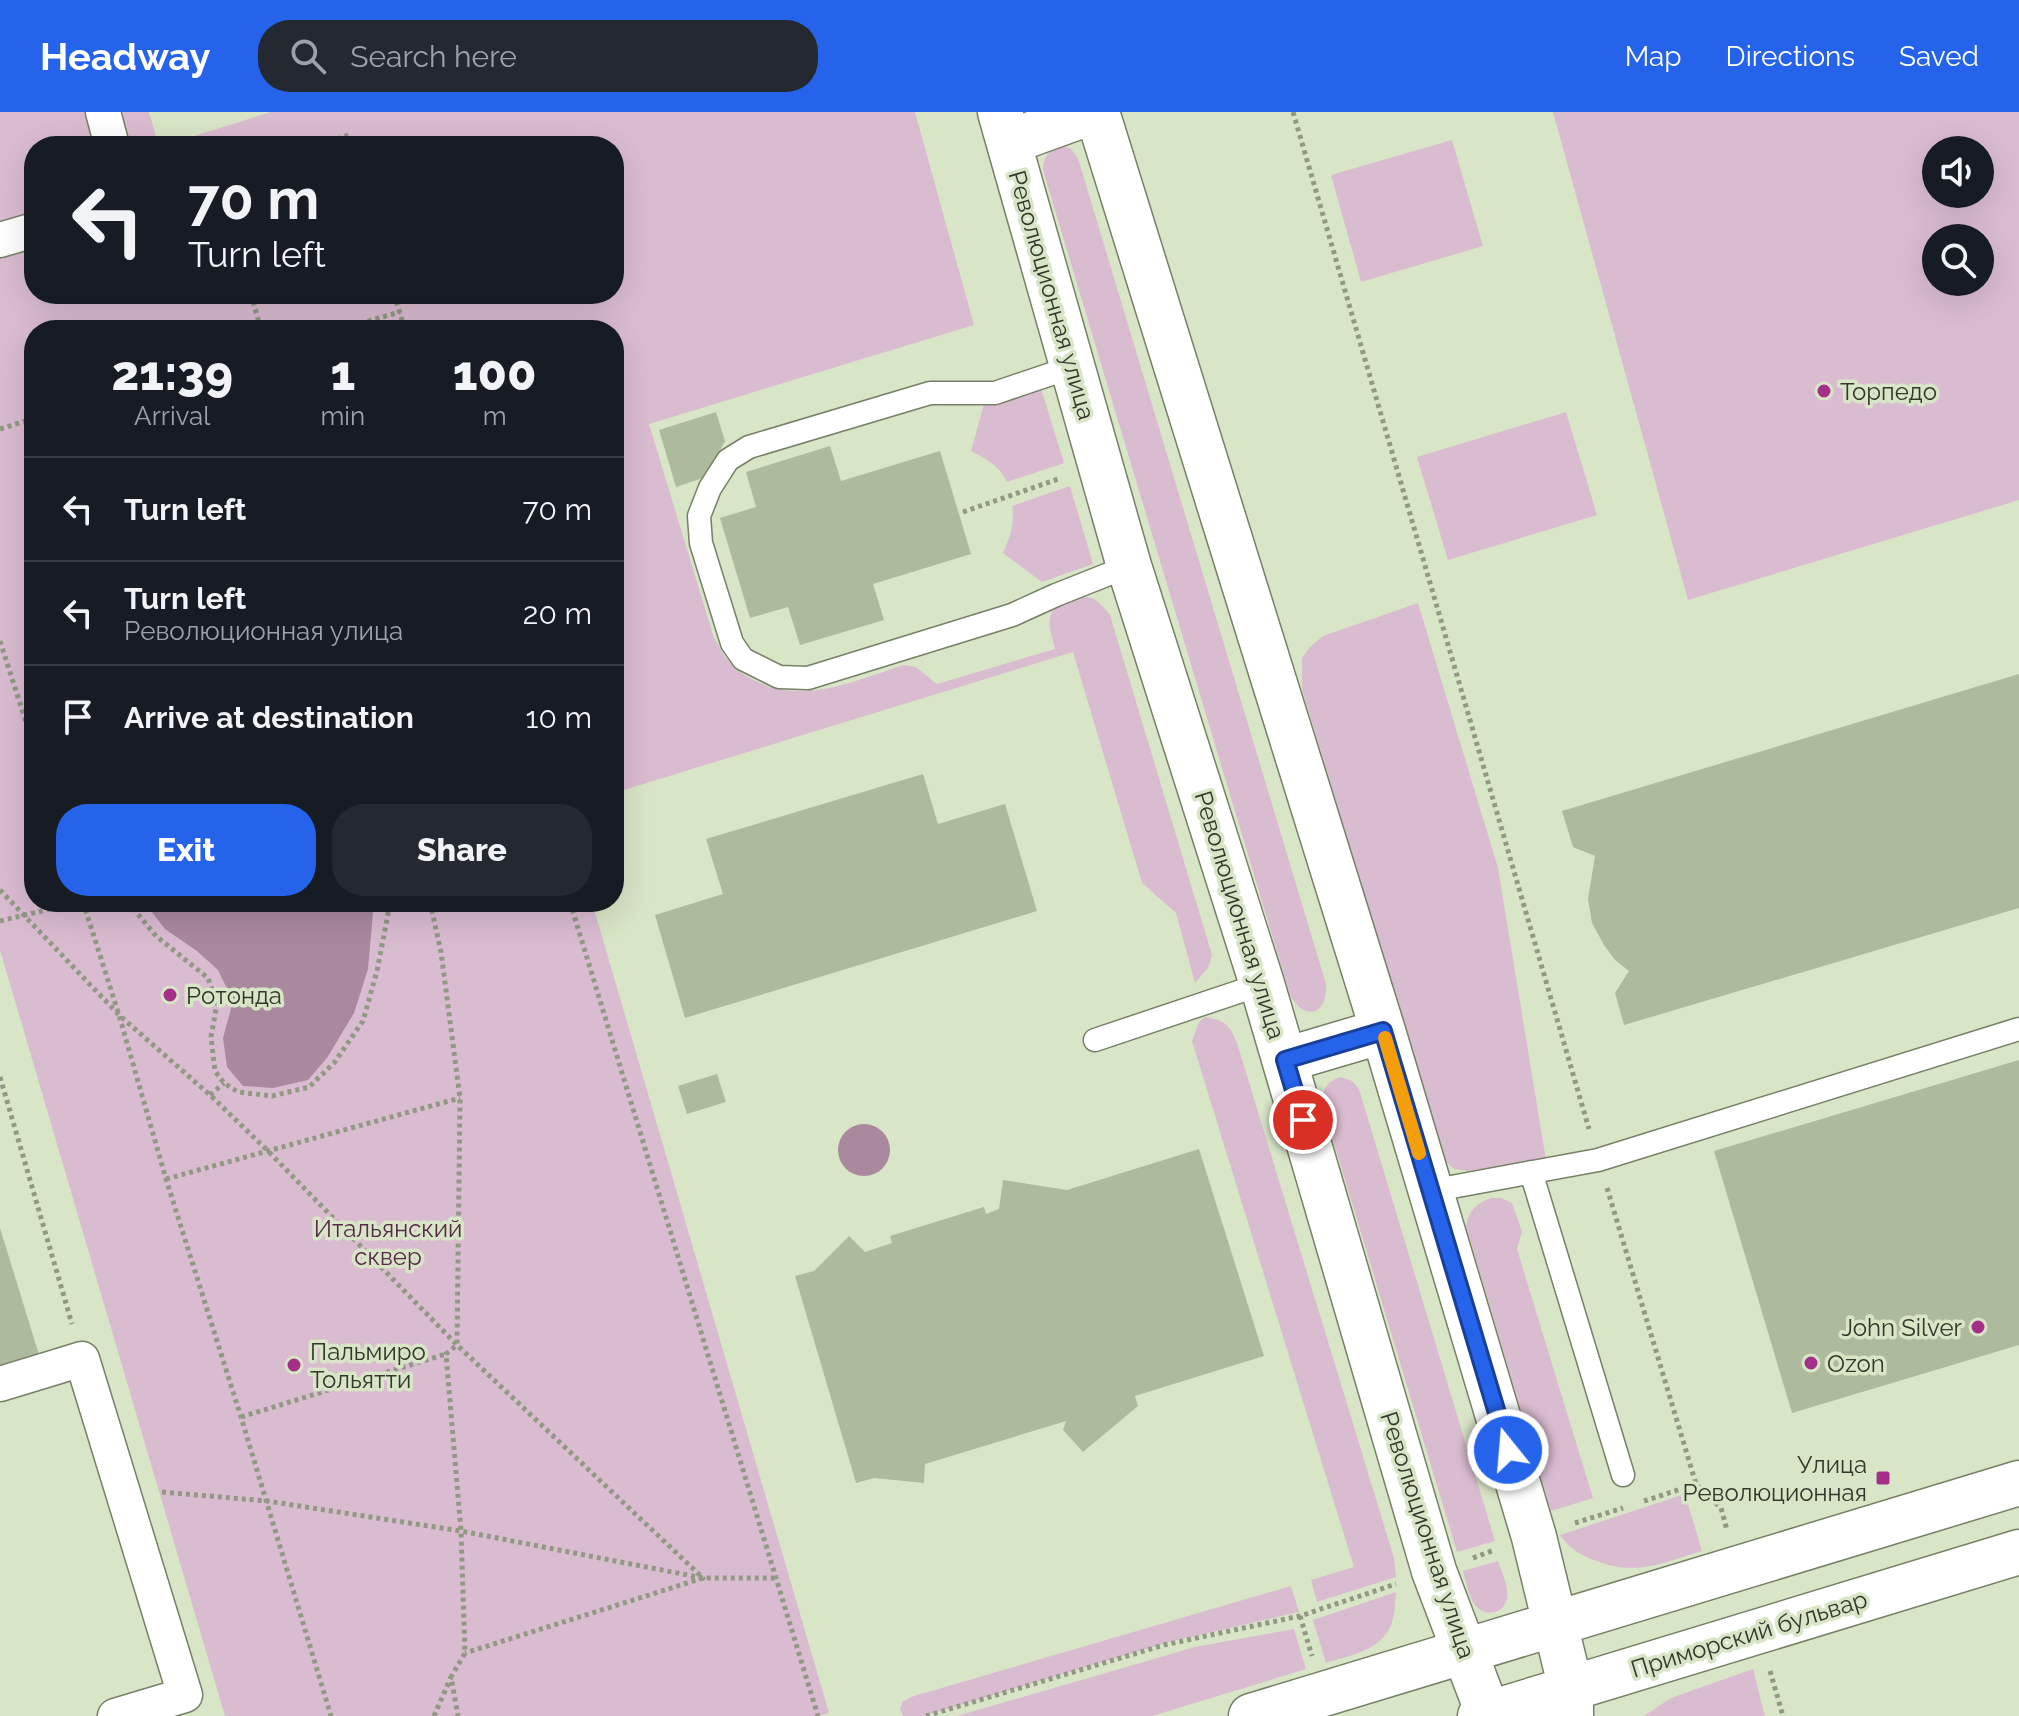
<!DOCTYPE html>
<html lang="en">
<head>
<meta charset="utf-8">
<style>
	body { margin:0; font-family:Raleway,sans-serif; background:#242831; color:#f1f3f6; height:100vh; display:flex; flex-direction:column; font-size:30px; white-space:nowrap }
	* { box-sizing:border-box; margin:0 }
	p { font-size:26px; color:#9ea1a6 }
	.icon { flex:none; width:44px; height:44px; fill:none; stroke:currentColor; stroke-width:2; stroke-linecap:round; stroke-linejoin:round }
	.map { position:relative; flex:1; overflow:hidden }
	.side { position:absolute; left:24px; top:208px; width:600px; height:592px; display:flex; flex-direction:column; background:#171b24; border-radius:32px; box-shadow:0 8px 32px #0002 }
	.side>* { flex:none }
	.banner { position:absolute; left:24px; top:24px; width:600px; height:168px; border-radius:32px; box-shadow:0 8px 32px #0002; background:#171b24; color:#f1f3f6; overflow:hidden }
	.fabs { position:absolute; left:1922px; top:24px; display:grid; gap:16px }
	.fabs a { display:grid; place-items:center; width:72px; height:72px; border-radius:50%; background:#171b24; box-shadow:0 8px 32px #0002; font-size:40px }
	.pin { position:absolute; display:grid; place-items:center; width:68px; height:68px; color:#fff; margin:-34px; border:4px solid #fff; border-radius:50%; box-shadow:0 2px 8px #0007 }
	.me { position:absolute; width:88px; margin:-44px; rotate:343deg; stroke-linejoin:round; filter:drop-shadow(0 0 6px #0008) }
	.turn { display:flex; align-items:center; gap:28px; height:168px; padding:0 32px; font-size:36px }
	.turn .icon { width:104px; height:104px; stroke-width:2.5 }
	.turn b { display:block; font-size:56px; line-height:68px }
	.eta { display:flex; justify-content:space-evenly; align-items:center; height:136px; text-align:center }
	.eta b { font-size:48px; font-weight:800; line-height:56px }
	.primary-button { display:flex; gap:16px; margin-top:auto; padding:16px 32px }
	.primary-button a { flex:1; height:92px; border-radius:32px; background:#2563eb; color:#fff; font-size:32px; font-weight:800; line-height:92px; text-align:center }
	.primary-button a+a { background:#242831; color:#f1f3f6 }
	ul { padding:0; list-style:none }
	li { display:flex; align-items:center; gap:24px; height:104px; padding:0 32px; border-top:2px solid #363941 }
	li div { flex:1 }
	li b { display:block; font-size:30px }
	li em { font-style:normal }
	header { display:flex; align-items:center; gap:48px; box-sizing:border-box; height:112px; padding:0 40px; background:#2563eb; color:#fff }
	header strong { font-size:38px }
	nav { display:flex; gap:44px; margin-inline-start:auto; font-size:28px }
	.search { width:560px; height:72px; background:#242831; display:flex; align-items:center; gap:20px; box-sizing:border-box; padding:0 28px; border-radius:32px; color:#9ea1a6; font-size:30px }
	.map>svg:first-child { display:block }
	.green { fill:#dabcd0; fill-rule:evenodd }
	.water { fill:#aa899f }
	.building { fill:#aeba9d }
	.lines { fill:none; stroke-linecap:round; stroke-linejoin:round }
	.service-casing { stroke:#768066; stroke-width:25 }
	.pedestrian-casing { stroke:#768066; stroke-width:37 }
	.secondary-casing { stroke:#768066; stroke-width:47 }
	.path { stroke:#919984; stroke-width:5; stroke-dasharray:4 4; stroke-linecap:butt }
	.service { stroke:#fff; stroke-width:22 }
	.pedestrian { stroke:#fff; stroke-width:34 }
	.secondary { stroke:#fff; stroke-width:44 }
	.route-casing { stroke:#184099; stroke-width:20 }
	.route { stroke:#2563eb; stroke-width:14 }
	.slow { stroke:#f59e0b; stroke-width:14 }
	.poi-dot { fill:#a42f88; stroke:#d9e5c7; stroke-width:3 }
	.labels { text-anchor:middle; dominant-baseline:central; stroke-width:7; stroke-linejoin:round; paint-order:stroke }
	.street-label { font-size:24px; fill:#33372c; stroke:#d9e5c7 }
	.poi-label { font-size:24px; fill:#33372c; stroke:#d9e5c7; text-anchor:start }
	.park-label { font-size:24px; fill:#572a4a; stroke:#d9e5c7 }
</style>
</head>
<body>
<header>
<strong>Headway</strong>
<div class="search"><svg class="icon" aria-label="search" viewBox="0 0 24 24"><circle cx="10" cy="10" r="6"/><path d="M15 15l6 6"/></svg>Search here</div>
<nav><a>Map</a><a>Directions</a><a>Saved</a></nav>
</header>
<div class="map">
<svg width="2019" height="1604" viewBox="0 0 2019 1604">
	<rect width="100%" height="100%" fill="#d9e5c7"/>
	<path class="green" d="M0,0h149l10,34h-125v148h580v-148h-452l109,-34h644l59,213 -325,99 65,214c5,7 8,15 13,21 9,12 23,20 36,25 47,19 96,-5 141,-19l12,2 21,17 118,-35c-2,-10 -7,-21 -5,-31 2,-11 8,-12 17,-17 21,-9 30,-4 43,14l102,340 -4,13 -13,15 -19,-70 -34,-30 -69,-231 -459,141v-463h-580v572h558l237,811 -10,3h-594l-225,-766z
		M1553,0h466v388l-331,100zM1936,38h44v44h-44zM1936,126h44v44h-44z
		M1452,28l31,106 -122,36 -30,-107z
		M1063,33l8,4 7,9 248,826c2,31 -21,38 -36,11l-247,-825c1,-16 6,-19 20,-25z
		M1040,273l24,78 -57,19c-8,-16 -20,-23 -36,-31l13,-47z
		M1566,300l31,103 -149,45 -31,-103z
		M1070,374l23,78 -51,18 -39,-29c7,-16 12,-29 9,-47z
		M1418,491l80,265 48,292 -78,11 -14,-2 -10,-9 -142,-471v-31l8,-11 13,-11z
		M1205,905c21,4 24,7 32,26l157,515 2,19 -79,25 -6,-22 43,-13 -162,-526 7,-19z
		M1341,965l11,4 7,8 136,452 -38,11 -136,-452c3,-13 7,-19 20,-23z
		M1491,1086h10l11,5 10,29 -5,17 76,249 -42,13 -85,-285c2,-15 11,-23 25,-28z
		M1685,1382l17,57c-41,12 -66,26 -108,9 -15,-6 -25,-12 -34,-25z
		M1498,1449c4,11 11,26 9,38 -4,17 -26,18 -34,3 -5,-9 -7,-21 -10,-31z
		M1291,1474l8,26 -130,30 -245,74h-21l-3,-7 3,-8 11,-5z
		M1396,1480c-1,11 -1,23 -5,33 -10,26 -41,30 -65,38l-13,-43z
		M1294,1517l12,40 -154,47h-195l238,-69z
		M1753,1557l12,47h-121l27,-18z"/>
	<path class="water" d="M144,790h230l-6,67 -14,44 -27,45 -19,22 -35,8 -30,-2 -16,-19 -4,-29 10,-37 -15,-31 -21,-19 -32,-22z
		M838 1038a26 26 0 1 1 52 0a26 26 0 1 1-52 0Z"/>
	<path class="building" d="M716,300l9,29 -19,36 -30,10 -17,-57z
		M830,334l11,35 99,-30 31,103 -98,30 11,36 -84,25 -12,-38 -38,11 -30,-100 36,-11 -10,-35z
		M2019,562v234l-395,117 -9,-32 14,-22 -14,-11 -11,-15 -12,-22 -4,-24 7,-43 -22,-9 -11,-36z
		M923,662l15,50 67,-20 32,107 -352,107 -30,-103 68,-21 -17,-55z
		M2019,948v285l-227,68 -78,-262z
		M717,962l9,28 -39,12 -9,-28z
		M1199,1037l65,207 -129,40 3,10 -55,46 -20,-22 3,-9 -141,43 -1,19 -50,-5 -18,5 -61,-207 19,-5 35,-35 16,16 27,-9 -2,-7 94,-29 2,7 13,-5 4,-29 64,10z
		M0,1116l40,130 -40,12z"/>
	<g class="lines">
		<defs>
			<path id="service" d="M1072,255l-77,26h-65l-181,54 -21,13 -18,28 -11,28 2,27 31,100 11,16 36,18 29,1 204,-63 44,-20 73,-29
				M1095,928l167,-56
				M1531,1060l92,303
				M1430,1079l168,-31 421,-131"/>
			<path id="pedestrian" d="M103,0l9,34
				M0,128l34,-10
				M0,1272l82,-25 103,336 -70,21"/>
			<path id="secondary" d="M1000,0l129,454 133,418 172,587 55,145
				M1097,0l286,919 151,506 37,152v27
				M1009,30l83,-30
				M1285,948l98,-29
				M1251,1604l768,-233
				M1480,1604l539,-164"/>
		</defs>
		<use href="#service" class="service-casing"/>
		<use href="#pedestrian" class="pedestrian-casing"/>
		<use href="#secondary" class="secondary-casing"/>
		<path class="path" d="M1293,0l296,1017
			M314,34l35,-11 3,11
			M251,182l10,36
			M394,182l11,36
			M337,218l63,-18
			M0,317l34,-11
			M963,400l98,-34
			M0,529l34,106
			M0,778l119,125 91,80 57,55 190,195 246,233 -238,75
			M83,790l36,113 47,164 75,238 90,299
			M128,790l28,34 52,42 9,26 -6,33 4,34 9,12 14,9 34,4 37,-9 25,-24 29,-42 14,-50 11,-57 -1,-12
			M430,790l11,50 19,146 -3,247 -11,9 15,177 4,122 -14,24 7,39
			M570,790l248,814
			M0,809l79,-19
			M0,965l72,247
			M210,983l14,-12
			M166,1067l294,-81
			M1607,1076l89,296 25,24 6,22
			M241,1305l205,-63
			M162,1380l105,9 194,30 242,47h75
			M1644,1389l52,-17
			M1575,1411l48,-15
			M1473,1446l21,-8
			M1300,1504l12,40
			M1770,1559l13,45
			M434,1604l17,-39
			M926,1604l238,-71 136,-29 96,-32"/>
		<use href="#service" class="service"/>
		<use href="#pedestrian" class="pedestrian"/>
		<use href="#secondary" class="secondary"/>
	</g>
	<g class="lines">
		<defs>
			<path id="route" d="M1303,1008l-18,-60 98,-29 125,419"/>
		</defs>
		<use href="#route" class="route-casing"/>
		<use href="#route" class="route"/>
		<path class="slow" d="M1385,926l34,115"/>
	</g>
	<g class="poi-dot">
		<circle cx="1824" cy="279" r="8"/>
		<circle cx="170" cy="883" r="8"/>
		<circle cx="1978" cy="1215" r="8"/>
		<circle cx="1811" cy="1251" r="8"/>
		<circle cx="294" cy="1253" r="8"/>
		<rect x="1875" y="1358" width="16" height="16" rx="4"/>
	</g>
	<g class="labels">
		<g class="street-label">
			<text transform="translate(1052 183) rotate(74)">Революционная улица</text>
			<text transform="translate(1240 803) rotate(73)">Революционная улица</text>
			<text transform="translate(1428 1423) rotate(72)">Революционная улица</text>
			<text transform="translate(1749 1522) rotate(-17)">Приморский бульвар</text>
		</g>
		<g class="poi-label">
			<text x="1840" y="279">Торпедо</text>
			<text x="186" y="883">Ротонда</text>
			<text x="1962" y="1215" text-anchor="end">John Silver</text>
			<text x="310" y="1239">Пальмиро<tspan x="310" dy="28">Тольятти</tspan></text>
			<text x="1827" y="1251">Ozon</text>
			<text x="1867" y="1352" text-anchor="end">Улица<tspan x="1867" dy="28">Революционная</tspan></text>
		</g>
		<g class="park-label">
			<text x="388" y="1116">Итальянский<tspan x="388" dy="28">сквер</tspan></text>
		</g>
	</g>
</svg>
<div class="fabs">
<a><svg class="icon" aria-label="sound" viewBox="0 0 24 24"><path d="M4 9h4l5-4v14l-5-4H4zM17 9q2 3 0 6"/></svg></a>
<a><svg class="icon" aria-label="search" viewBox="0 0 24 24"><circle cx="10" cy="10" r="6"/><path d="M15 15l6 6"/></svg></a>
</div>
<div class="pin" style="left:1303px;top:1008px;background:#d93025"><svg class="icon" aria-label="arrive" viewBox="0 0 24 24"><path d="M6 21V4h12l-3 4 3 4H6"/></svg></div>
<svg class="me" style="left:1508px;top:1338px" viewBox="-20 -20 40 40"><circle r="17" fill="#2563eb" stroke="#fff" stroke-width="3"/><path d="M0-11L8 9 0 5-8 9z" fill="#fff"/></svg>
<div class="banner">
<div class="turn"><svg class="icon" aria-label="left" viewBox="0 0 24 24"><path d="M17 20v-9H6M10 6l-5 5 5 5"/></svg><div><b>70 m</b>Turn left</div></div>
</div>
<section class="side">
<div class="eta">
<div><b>21:39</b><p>Arrival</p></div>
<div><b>1</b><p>min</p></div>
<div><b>100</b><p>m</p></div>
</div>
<ul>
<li><svg class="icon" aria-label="left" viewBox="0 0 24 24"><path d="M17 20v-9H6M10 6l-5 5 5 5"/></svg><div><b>Turn left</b></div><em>70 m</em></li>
<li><svg class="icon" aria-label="left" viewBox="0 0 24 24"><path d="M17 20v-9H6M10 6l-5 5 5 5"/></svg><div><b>Turn left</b><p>Революционная улица</p></div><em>20 m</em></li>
<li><svg class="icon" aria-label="arrive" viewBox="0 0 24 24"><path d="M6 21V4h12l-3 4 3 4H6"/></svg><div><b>Arrive at destination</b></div><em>10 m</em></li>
</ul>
<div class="primary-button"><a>Exit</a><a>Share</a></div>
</section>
</div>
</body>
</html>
